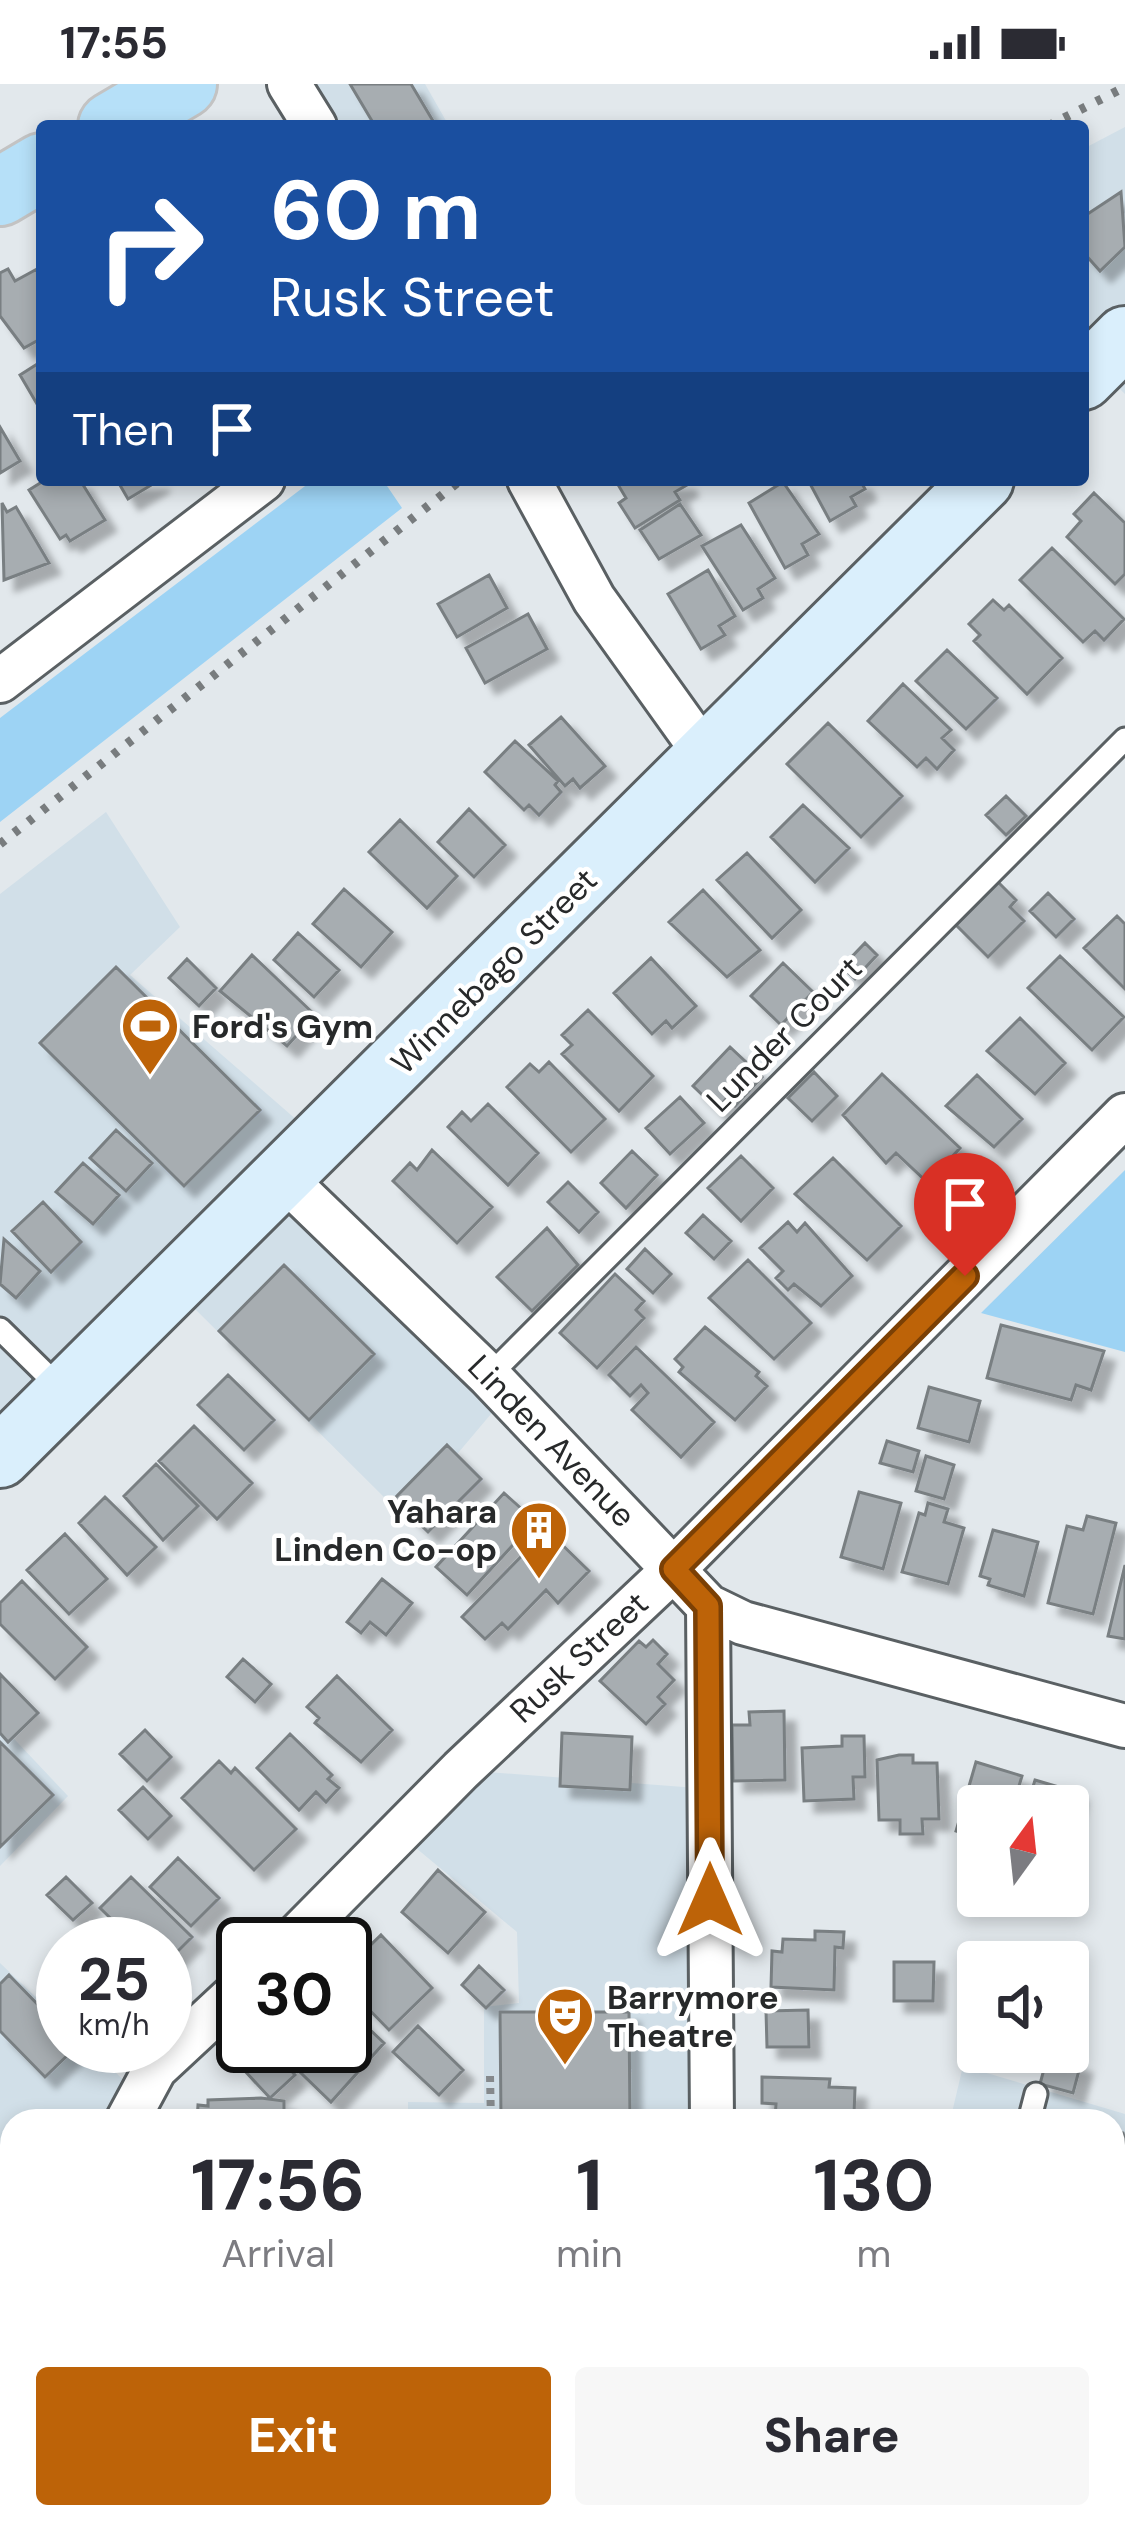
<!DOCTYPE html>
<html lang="en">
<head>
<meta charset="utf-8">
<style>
	body { margin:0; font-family:"DM Sans",sans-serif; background:#f7f7f7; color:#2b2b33; height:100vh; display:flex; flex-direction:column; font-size:45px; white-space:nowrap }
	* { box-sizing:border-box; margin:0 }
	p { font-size:39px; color:#7c7c81 }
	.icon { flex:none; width:66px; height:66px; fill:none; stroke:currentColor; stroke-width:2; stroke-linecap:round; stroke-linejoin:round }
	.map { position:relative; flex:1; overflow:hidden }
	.panel { position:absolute; left:0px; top:2025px; width:1125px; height:420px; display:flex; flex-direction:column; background:#fff; border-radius:36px 36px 0 0; box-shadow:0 6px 18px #0003 }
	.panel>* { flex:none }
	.top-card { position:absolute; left:36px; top:36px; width:1053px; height:366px; border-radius:12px; box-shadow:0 6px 18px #0003; background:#1a4fa0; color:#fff; overflow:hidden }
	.needle { width:78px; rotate:15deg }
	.controls { position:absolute; left:957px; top:1701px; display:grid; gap:24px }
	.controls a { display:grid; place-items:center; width:132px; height:132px; border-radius:12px; background:#fff; box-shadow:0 6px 18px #0003; font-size:60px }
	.speed { position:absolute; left:36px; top:1833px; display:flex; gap:24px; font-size:60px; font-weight:700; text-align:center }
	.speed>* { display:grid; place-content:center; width:156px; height:156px; border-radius:50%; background:#fff; box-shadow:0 6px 18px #0003; line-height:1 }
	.speed small { font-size:30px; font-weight:400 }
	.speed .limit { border:6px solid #111; border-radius:18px; background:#fff; color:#111 }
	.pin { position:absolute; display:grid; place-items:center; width:102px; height:102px; color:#fff; margin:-123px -51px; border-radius:50% 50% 50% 0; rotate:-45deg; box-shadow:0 0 12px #0007 }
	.pin .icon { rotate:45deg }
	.me { position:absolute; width:132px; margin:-66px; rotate:0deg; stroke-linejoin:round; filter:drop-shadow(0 0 9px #0008) }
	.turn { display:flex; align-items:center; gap:42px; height:252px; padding:0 36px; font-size:54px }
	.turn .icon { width:156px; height:156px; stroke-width:2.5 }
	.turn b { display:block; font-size:84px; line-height:102px }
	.then { display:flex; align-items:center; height:114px; padding:0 36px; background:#0003; gap:24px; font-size:45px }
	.eta { display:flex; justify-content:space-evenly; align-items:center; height:204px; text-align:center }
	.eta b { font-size:72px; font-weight:800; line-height:84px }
	.action { display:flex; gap:24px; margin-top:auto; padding:24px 36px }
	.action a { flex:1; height:138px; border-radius:12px; background:#bd6308; color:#fff; font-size:48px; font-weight:800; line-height:138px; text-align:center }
	.action a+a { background:#f7f7f7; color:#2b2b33 }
	.status { display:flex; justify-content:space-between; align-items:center; height:84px; padding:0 60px; background:#fff; direction:ltr }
	.status svg { height:33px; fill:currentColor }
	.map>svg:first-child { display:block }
	.built { fill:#d1dfe8 }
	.green { fill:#9dd3f4 }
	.building { fill:#a7adb1; stroke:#797f82; stroke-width:3; filter:url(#shadow) }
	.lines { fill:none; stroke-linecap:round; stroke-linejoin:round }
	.lane-casing { stroke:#5a6063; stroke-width:27 }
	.street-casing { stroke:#5a6063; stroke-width:48 }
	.secondary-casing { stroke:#5a6063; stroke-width:66 }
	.primary-casing { stroke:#c3c3c3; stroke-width:72 }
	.path { stroke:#85898c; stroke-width:8; stroke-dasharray:6 6; stroke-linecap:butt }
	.lane { stroke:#fff; stroke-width:21 }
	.street { stroke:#fff; stroke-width:42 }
	.secondary { stroke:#daeffc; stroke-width:60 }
	.primary { stroke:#b6e0f8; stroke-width:66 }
	.rail { stroke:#787c7e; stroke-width:9; stroke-dasharray:6 12; stroke-linecap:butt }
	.route-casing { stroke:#7b4005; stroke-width:30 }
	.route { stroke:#bd6308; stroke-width:21 }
	.labels { text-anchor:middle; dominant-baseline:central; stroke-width:9; stroke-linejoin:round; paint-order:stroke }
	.street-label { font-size:33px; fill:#27292a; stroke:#fff }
	.poi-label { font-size:33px; font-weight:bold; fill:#27292a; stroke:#fff; text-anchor:start }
</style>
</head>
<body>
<div class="status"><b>17:55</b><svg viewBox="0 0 49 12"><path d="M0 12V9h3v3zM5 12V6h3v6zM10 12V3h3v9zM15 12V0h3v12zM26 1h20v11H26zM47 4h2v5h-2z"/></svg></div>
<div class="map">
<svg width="1125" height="2445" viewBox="0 0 1125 2445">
	<defs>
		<filter id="shadow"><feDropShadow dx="11" dy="11" stdDeviation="3" flood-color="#0004"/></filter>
	</defs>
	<rect width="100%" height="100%" fill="#e2e8ec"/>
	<path class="built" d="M289,0h136l24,42h-134z
		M1125,43v267l-42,-41v-204z
		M106,728l74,115 -50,48 192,167 -36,36 221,217 -103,122 -230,-229 -174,169v-563z
		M0,1640l68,72 -68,70z
		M461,1686l249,19 2,332h-304v-19l76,1v-96l35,-4 -2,-71 -119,-99z
		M0,1879l63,60v23h25l50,48 -11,27h-115v396h940l3,12h-955z
		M963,1982l162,48v233l-12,1v-227h-163z"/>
	<path class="green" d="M313,396h70l19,28 -402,314v-104z
		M1125,1086v182l-144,-39z
		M1113,2287h12v155l-92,3 -5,-12h85z"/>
	<path class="building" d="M350,0h61l25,42h-61z
		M1121,108l4,55 -25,24 -17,-19v-35z
		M8,185l7,12 22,-12 5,10v59l-18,10 -24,-32v-43z
		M42,277v40l-5,3 -17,-29z
		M0,343l20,34 -20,12z
		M45,396h35l25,40 -35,21 -4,-6 -6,4 -31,-49z
		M117,396h41v1l-30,18z
		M621,396h63l3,5 -12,7 5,8 -45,28 -16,-25 7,-5 -9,-15z
		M808,396h52l5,9 -14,8 5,9 -26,15z
		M783,398l36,52 -17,10 6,11 -23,13 -36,-65z
		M1094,409l31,30v51l-10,10 -48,-47 14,-16 -7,-7z
		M2,419l5,9 9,-5 33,56 -45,17z
		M680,420l21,31 -42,24 -19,-29z
		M741,441l34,53 -17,11 5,9 -20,12 -41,-64z
		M1052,464l72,71 -20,21 -9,-9 -12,11 -63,-62z
		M708,486l27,46 -16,10 6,9 -24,14 -33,-55z
		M489,491l18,33 -50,29 -19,-33z
		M993,516l11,10 5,-5 53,53 -35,36 -53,-53 6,-6 -11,-11z
		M528,530l19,35 -62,34 -19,-35z
		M947,566l50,48 -31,31 -50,-48z
		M903,600l48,46 -9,8 12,12 -17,19 -11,-11 -9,9 -49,-46z
		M561,633l44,49 -25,22 -7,-9 -8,7 -36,-41z
		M828,639l74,73 -41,41 -74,-73z
		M515,657l43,40 -3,4 6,7 -22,23 -10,-10 -5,5 -39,-38z
		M1006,712l20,20 -20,19 -20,-20z
		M803,721l46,43 -34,34 -44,-45z
		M469,725l36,36 -31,32 -36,-35z
		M400,736l57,56 -30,32 -58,-56z
		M747,769l54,57 -29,28 -55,-58z
		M998,798l18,18 -6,7 14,14 -36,36 -32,-32z
		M344,805l48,43 -31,35 -48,-43z
		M703,806l57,60 -33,27 -58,-55z
		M1048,809l26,26 -18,18 -26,-26z
		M1117,832l8,8v65l-41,-41z
		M298,849l41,37 -25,27 -40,-37z
		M865,859l12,12 -22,24 -13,-12z
		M252,871l63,60 -28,31 -67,-55z
		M1060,872l64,61 -32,33 -64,-62z
		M651,874l45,48 -24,22 -6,-7 -14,13 -38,-41z
		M187,875l29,29 -17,18 -30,-28z
		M783,879l30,29 -32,33 -30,-29z
		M116,883l144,143 -76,76 -144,-143z
		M588,926l65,66 -34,35 -57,-57 10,-9 -10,-10z
		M1020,934l45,45 -30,31 -48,-43z
		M730,963l32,30 -27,29 -8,-8 -10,11 -24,-23z
		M549,978l56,57 -34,33 -64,-65 23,-23 9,8z
		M814,988l23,24 -25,25 -24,-23z
		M882,990l78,74 -32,35 -32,-30 -10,10 -43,-48z
		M977,991l45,44 -28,28 -48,-41z
		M680,1013l24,26 -34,31 -24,-26z
		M488,1020l50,49 -30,32 -60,-58 14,-15 9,9z
		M116,1046l36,33 -26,28 -36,-33z
		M432,1066l60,57 -35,36 -64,-62 17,-18 7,7z
		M632,1067l25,24 -31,33 -25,-25z
		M741,1072l32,32 -32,33 -33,-33z
		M833,1074l68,68 -34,34 -72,-66z
		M83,1079l36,32 -26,29 -37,-32z
		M568,1098l30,30 -19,20 -31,-30z
		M43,1118l38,40 -30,30 -39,-41z
		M703,1131l28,26 -17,18 -28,-26z
		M788,1138l9,10 8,-9 47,53 -31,30 -27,-22 -6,6 -12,-12 7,-7 -23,-23z
		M547,1144l31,37 -46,46 -35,-34z
		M4,1155l36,32 -24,27 -16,-14z
		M645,1165l26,25 -18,19 -26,-24z
		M748,1176l63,63 -37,36 -65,-61z
		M284,1181l90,89 -65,66 -90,-89z
		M615,1190l29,27 -8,9 8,8 -47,50 -37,-35z
		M1001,1241l103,26 -13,39 -15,-5 -5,15 -84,-22z
		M705,1243l54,45 -3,4 11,10 -32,34 -56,-48 4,-5 -8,-8z
		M636,1263l78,75 -33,35 -49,-47 16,-17 -7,-8 -11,11 -21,-21z
		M228,1291l46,45 -30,30 -46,-45z
		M929,1303l51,14 -11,41 -51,-14z
		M194,1342l58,57 -35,36 -58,-58z
		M887,1357l32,10 -6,21 -33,-9z
		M447,1361l34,34 -53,53 -34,-33z
		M926,1372l28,9 -10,34 -28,-8z
		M156,1380l42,42 -35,34 -39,-44z
		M859,1408l42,11 -18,66 -42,-12z
		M504,1409l31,28 -68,74 -31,-28z
		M105,1413l51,50 -29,28 -48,-52z
		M928,1419l20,6 -4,13 20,6 -16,56 -46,-12 17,-59 6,2z
		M1087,1432l29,7 -23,91 -45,-11 19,-77 16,4z
		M547,1446l42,41 -31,32 -12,-13 -38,39 -6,-6 -17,16 -23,-22z
		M993,1446l45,12 -14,54 -36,-11 2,-6 -10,-3z
		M65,1450l42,45 -38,35 -42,-44z
		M1125,1481v74l-17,-3z
		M382,1495l30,24 -26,32 -16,-13 -9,11 -14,-11z
		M22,1497l65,66 -32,32 -55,-55v-21z
		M653,1556l14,14 -9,10 16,16 -16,17 7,7 -19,20 -46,-43 39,-40 7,6z
		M243,1575l28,25 -16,18 -28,-25z
		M0,1590l38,39 -30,29 -8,-9z
		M337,1592l55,54 -31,32 -46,-39 4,-5 -12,-11z
		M784,1627l1,69 -52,1 -1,-56h18l-1,-13z
		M145,1646l26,27 -24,24 -27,-27z
		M562,1649l70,4 -2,53 -70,-4z
		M290,1650l42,41 -4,4 11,9 -13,14 -10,-10 -17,18 -42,-42z
		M842,1652h22l1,41h-12l1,22 -50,2 -2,-53 40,-2z
		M0,1658l53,53 -53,52z
		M899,1671h14v8h24l2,56h-17l1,15h-23v-14h-21l-2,-60z
		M219,1677l12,12 4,-5 61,61 -42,41 -72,-72z
		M976,1678l46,14 -9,30h-35v32l-22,-7z
		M1035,1696l41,12 -8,28v-14h-41z
		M143,1703l28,29 -23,23 -29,-29z
		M178,1774l41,40 -28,28 -41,-39z
		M438,1786l47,42 -37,41 -46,-41z
		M66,1793l26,26 -19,17 -26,-25z
		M131,1793l61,60 -27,27v-20h-28l-37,-36z
		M815,1847l29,1 -1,16 -8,-1 -1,43 -63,-3 1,-36 10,1 1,-13 32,1z
		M381,1851l51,53 -43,42 -44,-45v-15z
		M894,1878h40l-1,39h-39z
		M479,1882l25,24 -18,18 -24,-23z
		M9,1891l36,37 18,24v10l12,2 -30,29 -45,-46v-47z
		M345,1922l39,37 -53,59 -58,-56h72z
		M808,1926l1,37h-42l-1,-36z
		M500,1928h129l1,109h-129z
		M418,1942l45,44 -24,25 -46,-43z
		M269,1962l26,29 -25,23 -28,-30z
		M1048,1970l33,9 -8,30 -33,-9z
		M762,1993l68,2 -1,8 26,1 -1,27h-22v6l-57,-3 1,-14 -14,-1z
		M261,2014l23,3v20h-87l1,-16 10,1v-6z
		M1113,2046l10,3 2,8v146h-12z
		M0,2144h12v93h-12z
		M0,2377h12v56h30v12h-42z
		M192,2433h165l1,12h-166z
		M402,2433h100l1,12h-103z
		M556,2433h73v12h-72z"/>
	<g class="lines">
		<defs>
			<path id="lane" d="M0,1245l60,59
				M489,1292l636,-637
				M1029,2037l7,-27
				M544,2445l1,-12"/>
			<path id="street" d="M289,0l26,42
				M529,396l65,119 113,158
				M0,597l263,-201
				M285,1095l204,197 219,230 35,17 382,103
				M708,1522l4,515
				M289,1860l172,-174 213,-201 451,-454
				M127,2037l28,-52 88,-82"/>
			<path id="secondary" d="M1083,295l42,-42
				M0,1373l983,-977
				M1113,2264l12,-1
				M0,2298l12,-1
				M994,2433l5,12"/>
			<path id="primary" d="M112,42l71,-42
				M0,108l42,-25"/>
		</defs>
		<use href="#lane" class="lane-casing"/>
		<use href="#street" class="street-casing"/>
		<use href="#secondary" class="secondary-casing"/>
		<use href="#primary" class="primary-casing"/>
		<path class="path" d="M490,1992l1,45
			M810,2433l5,12"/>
		<use href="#lane" class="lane"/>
		<use href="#street" class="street"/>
		<use href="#secondary" class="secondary"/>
		<use href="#primary" class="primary"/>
		<path class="rail" d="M1048,42l77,-39
			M0,760l461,-364"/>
	</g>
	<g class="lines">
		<defs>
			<path id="route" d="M710,1816l-2,-294 -34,-37 291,-293"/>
		</defs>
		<use href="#route" class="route-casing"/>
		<use href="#route" class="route"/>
	</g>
	<defs>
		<symbol id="stadium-pin" viewBox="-11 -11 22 30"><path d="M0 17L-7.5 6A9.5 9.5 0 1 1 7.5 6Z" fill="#bd6308" stroke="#fff"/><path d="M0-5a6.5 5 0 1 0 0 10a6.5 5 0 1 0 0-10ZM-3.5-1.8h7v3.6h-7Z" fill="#fff"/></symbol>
		<symbol id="building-pin" viewBox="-11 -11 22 30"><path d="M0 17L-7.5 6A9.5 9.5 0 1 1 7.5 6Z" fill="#bd6308" stroke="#fff"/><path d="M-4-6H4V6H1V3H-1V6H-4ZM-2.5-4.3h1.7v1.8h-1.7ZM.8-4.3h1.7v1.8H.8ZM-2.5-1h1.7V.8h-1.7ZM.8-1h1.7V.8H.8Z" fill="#fff"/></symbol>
		<symbol id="theatre-pin" viewBox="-11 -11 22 30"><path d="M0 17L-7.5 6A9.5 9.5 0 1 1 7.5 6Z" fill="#bd6308" stroke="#fff"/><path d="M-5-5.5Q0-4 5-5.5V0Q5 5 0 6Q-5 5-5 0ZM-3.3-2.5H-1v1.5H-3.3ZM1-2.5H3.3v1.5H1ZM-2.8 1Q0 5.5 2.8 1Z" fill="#fff"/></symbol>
	</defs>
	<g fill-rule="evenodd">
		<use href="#stadium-pin" x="117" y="909" width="66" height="90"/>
		<use href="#building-pin" x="506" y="1413" width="66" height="90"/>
		<use href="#theatre-pin" x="532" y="1899" width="66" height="90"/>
	</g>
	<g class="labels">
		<g class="street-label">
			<text transform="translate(494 887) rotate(-45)">Winnebago Street</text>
			<text transform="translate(784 950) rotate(-45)">Lunder Court</text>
			<text transform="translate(552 1357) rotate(46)">Linden Avenue</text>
			<text transform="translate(579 1573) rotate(-43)">Rusk Street</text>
		</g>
		<g class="poi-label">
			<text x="192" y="942">Ford's Gym</text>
			<text x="497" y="1427" text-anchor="end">Yahara<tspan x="497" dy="38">Linden Co-op</tspan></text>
			<text x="607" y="1913">Barrymore<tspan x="607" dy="38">Theatre</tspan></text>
		</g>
	</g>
</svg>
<div class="controls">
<a><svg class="needle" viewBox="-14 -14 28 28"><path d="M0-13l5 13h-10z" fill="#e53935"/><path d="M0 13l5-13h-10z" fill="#7c7c81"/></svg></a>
<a><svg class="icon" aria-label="sound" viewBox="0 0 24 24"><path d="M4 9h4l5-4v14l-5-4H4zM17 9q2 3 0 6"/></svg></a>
</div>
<div class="speed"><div>25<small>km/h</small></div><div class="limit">30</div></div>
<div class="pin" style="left:965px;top:1192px;background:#d93025"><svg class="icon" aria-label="arrive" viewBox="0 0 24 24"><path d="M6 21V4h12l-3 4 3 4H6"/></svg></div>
<svg class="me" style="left:710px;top:1816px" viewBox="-20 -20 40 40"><path d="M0-17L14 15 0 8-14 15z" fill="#bd6308" stroke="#fff" stroke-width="4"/></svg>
<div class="top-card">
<div class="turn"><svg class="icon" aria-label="right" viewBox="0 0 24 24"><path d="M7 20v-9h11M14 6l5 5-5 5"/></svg><div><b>60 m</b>Rusk Street</div></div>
<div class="then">Then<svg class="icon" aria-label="arrive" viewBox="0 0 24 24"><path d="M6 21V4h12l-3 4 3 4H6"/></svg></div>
</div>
<section class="panel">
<div class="eta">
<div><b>17:56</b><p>Arrival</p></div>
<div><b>1</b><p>min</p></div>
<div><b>130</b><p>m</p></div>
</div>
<div class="action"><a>Exit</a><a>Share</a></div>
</section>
</div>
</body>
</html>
